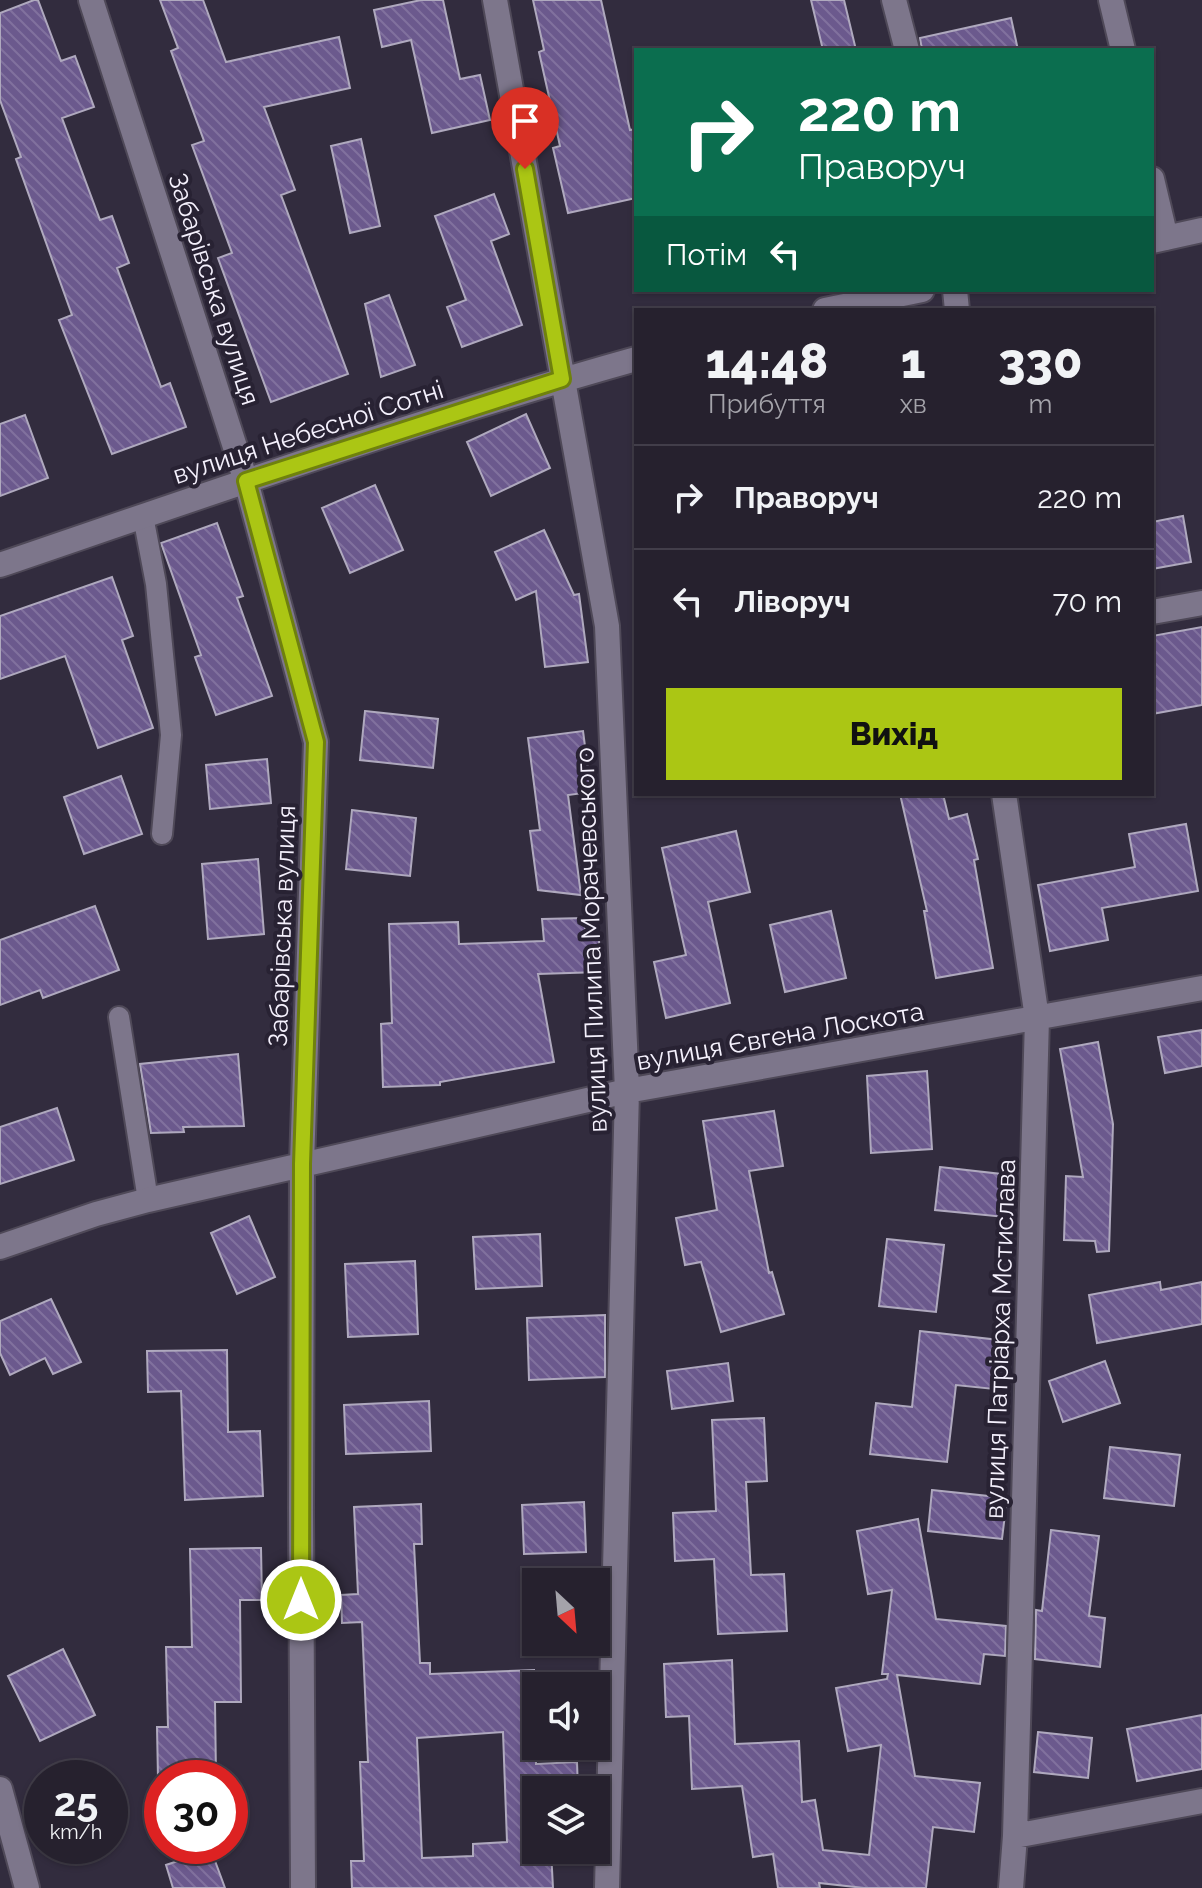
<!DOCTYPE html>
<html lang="uk">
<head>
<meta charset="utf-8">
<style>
	body { margin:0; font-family:Raleway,sans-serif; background:#322e3a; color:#f1f3f6; height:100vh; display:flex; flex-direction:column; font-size:30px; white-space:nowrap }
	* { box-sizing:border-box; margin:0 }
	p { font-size:26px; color:#a4a3aa }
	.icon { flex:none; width:44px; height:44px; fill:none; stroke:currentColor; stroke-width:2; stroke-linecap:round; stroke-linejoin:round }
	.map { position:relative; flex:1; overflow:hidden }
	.drawer { position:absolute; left:634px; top:308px; width:520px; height:488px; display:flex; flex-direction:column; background:#26212e; border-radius:0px; box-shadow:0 2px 6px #0004,0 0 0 2px #423e4a }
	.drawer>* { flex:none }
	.guide { position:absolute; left:634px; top:48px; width:520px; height:244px; border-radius:0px; box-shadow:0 2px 6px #0004,0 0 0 2px #423e4a; background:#0b6e4f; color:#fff; overflow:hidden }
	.needle { width:52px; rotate:154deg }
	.buttons { position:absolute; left:522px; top:1568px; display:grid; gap:16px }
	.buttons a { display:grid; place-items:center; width:88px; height:88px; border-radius:0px; background:#26212e; box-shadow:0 2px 6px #0004,0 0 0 2px #423e4a; font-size:40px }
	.speed { position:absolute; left:24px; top:1760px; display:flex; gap:16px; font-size:40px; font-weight:700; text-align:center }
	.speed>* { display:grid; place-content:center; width:104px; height:104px; border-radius:50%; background:#26212e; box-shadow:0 2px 6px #0004,0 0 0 2px #423e4a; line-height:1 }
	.speed small { font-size:20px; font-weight:400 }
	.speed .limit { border:12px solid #d22; background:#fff; color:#111 }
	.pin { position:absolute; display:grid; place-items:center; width:68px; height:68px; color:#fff; margin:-82px -34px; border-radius:50% 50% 50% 0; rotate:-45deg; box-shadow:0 0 8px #0007 }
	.pin .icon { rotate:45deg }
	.me { position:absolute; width:88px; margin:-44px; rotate:0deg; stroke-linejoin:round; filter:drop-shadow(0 0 6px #0008) }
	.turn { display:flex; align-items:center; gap:28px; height:168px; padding:0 32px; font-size:36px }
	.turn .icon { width:104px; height:104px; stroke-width:2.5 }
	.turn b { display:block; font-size:56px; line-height:68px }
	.then { display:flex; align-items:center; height:76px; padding:0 32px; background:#0003; gap:16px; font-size:30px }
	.eta { display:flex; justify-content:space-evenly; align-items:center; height:136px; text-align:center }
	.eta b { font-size:48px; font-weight:800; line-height:56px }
	.primary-button { display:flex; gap:16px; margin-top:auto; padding:16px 32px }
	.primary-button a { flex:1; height:92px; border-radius:0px; background:#abc614; color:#111; font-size:32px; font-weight:800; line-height:92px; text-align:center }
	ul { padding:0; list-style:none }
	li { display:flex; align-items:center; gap:24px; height:104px; padding:0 32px; border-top:2px solid #423e4a }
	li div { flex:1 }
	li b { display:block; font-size:30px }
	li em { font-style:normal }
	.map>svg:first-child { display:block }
	.building { fill:url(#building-back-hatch); stroke:#afa9be; stroke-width:2; fill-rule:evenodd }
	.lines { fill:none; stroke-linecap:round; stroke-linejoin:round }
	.service-casing { stroke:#4f4958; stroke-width:24 }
	.minor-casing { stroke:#4f4958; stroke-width:28 }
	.service { stroke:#7d768b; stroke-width:20 }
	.minor { stroke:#7d768b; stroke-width:24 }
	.route-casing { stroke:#6f810d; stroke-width:20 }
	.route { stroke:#abc614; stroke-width:14 }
	.labels { text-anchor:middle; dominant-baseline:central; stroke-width:8; stroke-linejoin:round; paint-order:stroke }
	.street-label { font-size:26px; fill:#f5f1fd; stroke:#282233 }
</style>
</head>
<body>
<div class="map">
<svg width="1202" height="1888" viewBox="0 0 1202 1888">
	<defs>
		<pattern id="building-back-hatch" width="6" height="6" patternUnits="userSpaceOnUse" patternTransform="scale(2)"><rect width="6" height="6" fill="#6b598d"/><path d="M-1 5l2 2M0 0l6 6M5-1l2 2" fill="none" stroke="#81719e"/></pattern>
	</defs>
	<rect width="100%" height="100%" fill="#322c3e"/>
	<path class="building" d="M34,0h4l23,61 14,-5 19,51 -32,11 38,102 12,-4 17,47 -12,5 44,119 9,-4 16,44 -74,27 -53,-134 13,-5 -56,-156 5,-2 -21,-57v-87z
		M160,0h43l23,62 113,-25 11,51 -86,19 31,83 -14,5 67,179 -77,28 -53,-144 14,-5 -40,-108 12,-4 -33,-90 7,-3z
		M421,0h22l17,79 20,-4 10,45 -58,13 -21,-93 -29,7 -8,-37z
		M533,0h68l29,130 6,-1v69l-68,15 -15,-65 7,-2 -21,-94 5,-2z
		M811,0h33l12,50h-33z
		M1011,18l7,32h-96l-2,-12z
		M361,139l19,87 -30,7 -19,-87z
		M494,194l15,40 -18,7 31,84 -60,22 -15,-40 19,-7 -31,-84z
		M389,295l26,70 -34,12 -16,-73z
		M526,414l24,54 -59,28 -24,-54z
		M25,415l23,63 -48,18v-72z
		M375,485l28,65 -53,23 -28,-65z
		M1183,516l8,46 -39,7v-47z
		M217,523l26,73 -6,2 35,98 -56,19 -21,-58 6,-2 -40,-112z
		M544,530l30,65 5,-1 9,68 -43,5 -9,-76 -20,9 -21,-48z
		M112,577l21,59 -11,4 31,88 -55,20 -33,-92 -65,23v-63z
		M1202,627v78l-50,9v-78z
		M365,711l73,8 -5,49 -73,-8z
		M583,731l8,61 -23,3 13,100 -43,-5 -8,-59 10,-1 -12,-92z
		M267,759l4,44 -61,6 -4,-44z
		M121,776l21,58 -58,20 -20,-57z
		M900,794h43l6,25 18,-5 11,45 -4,1 19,108 -57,10 -12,-67h3z
		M352,810l64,8 -6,58 -64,-7z
		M1186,824l12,67 -96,17 6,32 -58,11 -12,-66 97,-18 -6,-33z
		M736,831l14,61 -42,10 22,101 -64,15 -12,-56 32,-7 -24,-107z
		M258,859l6,75 -56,5 -6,-75z
		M95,906l24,64 -76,28 -3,-8 -40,15v-65z
		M831,911l15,67 -61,14 -15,-67z
		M584,918l2,21h13l1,33 -62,2 16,88 -114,20v3l-57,2 -2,-63 11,-1 -3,-99 69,-2 1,22 85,-3 -2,-22z
		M1202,1030v36l-37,7 -7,-36z
		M1098,1042l15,82 -4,127 -12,1 -2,-11 -31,-1 2,-64 17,1 -23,-128z
		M238,1054l6,72 -61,1 1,5 -33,1 -11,-69z
		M927,1071l5,78 -61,4 -4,-77z
		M57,1108l17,52 -74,24v-57z
		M774,1111l9,55 -34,5 20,102 3,-1 12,42 -63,18 -20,-70 -16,3 -9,-47 41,-8 -14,-89z
		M940,1167l70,8 -5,42 -70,-7z
		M249,1216l26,61 -38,17 -26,-61z
		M540,1234l2,52 -66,3 -3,-52z
		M887,1239l57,6 -8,67 -57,-6z
		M415,1261l3,73 -70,3 -3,-73z
		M1160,1282l1,8 41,-8v42l-105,19 -8,-48z
		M51,1299l30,63 -28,12 -8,-16 -35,17 -10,-22v-32z
		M605,1315v62l-76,3 -2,-62z
		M920,1331l79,9 -5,49 -38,-4 -9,77 -77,-8 6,-51 36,4z
		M227,1350l1,82 32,-1 3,65 -78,4 -4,-109 -33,1 -1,-41z
		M1105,1361l15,42 -57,19 -14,-41z
		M728,1363l5,38 -61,8 -5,-38z
		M429,1401l2,50 -85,3 -2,-49z
		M764,1418l3,63 -21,1 5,93 33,-1 3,57 -69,3 -4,-75 -39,2 -2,-48 43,-2 -4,-91z
		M1110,1447l70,8 -6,51 -70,-8z
		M932,1490l75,8 -5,41 -74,-8z
		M584,1502l2,50 -62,2 -2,-49z
		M421,1504l1,40h-8l6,119h10v11l104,-4 2,94 41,-2 1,28h-42v60h15l2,38h-201l-1,-27h13l-4,-99h8l-6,-140 -20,1 -1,-28 17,-1 -4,-87zM503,1732l4,110 -34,2v12l-51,2 -5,-120z
		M918,1519l18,100 70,7 -1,30 -21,-2 -4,30 -83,-9 18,101 65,7 -6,49 -41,-5 -7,61h-62l-45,-5 1,5h-42l-5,-34 -20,3 -11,-71 -50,3 -3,-73 -23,1 -2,-53 68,-4 3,84 64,-3 3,61 13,-2 8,50 46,5 12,-110 -33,6 -12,-63 51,-9 1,-5h-6l10,-84 -24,4 -11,-63z
		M1051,1530l48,6 -10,80 16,2 -5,49 -65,-8 1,-49 6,1z
		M261,1548l1,52h-22l1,102h-26l1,76h-58l-1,-51h11l-2,-80h26l-2,-98z
		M63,1649l32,66 -55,26 -32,-65z
		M1202,1715v54l-65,12 -10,-52z
		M1038,1732l54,6 -4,40 -54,-6z
		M211,1850l14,38h-52l-7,-23z"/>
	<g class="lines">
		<defs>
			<path id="service" d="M143,516l13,68 15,151 -9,99
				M119,1017l29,183"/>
			<path id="minor" d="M91,0l155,481 70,261 -14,422 -1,347 2,377
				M495,0l112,626 20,465 -20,797
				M894,0l13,50
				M1111,0l12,50
				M1152,179l14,59
				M1152,241l50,-11
				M955,290l2,20
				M825,310l97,-20
				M0,565c211,-72 422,-146 636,-206
				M1152,612l50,-9
				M1004,794l33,224 -22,818 -4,52
				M0,1247l96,-33 52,-14 479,-109 575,-103
				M0,1789l27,99
				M1015,1836l187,-35"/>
		</defs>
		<use href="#service" class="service-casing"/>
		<use href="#minor" class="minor-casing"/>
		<use href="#service" class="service"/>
		<use href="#minor" class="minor"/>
	</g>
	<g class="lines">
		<defs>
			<path id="route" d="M301,1600l1,-436 14,-422 -70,-261 316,-102 -37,-210"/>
		</defs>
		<use href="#route" class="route-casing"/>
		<use href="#route" class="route"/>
	</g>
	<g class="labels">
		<g class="street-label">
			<text transform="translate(214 289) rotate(72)">Забарівська вулиця</text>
			<text transform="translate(308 432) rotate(-18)">вулиця Небесної Сотні</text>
			<text transform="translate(282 926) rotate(-88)">Забарівська вулиця</text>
			<text transform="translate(591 940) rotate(-92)">вулиця Пилипа Морачевського</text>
			<text transform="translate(780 1036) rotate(-10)">вулиця Євгена Лоскота</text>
			<text transform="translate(1000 1339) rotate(-88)">вулиця Патріарха Мстислава</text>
		</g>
	</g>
</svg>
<div class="buttons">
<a><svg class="needle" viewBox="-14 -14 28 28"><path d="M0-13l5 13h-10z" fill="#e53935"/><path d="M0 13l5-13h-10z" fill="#a4a3aa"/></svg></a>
<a><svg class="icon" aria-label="sound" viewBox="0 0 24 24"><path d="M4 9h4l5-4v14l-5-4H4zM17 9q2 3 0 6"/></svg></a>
<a><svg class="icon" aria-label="layers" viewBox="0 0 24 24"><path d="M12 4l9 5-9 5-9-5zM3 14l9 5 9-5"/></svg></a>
</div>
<div class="speed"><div>25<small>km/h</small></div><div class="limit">30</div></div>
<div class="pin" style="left:525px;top:169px;background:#d93025"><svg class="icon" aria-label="arrive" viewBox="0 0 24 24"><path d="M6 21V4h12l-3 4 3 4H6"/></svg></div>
<svg class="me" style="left:301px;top:1600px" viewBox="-20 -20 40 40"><circle r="17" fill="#abc614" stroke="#fff" stroke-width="3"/><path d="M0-11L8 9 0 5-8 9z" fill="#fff"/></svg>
<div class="guide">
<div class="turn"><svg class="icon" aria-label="right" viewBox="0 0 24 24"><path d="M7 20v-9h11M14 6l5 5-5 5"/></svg><div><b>220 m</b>Праворуч</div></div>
<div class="then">Потім<svg class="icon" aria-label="left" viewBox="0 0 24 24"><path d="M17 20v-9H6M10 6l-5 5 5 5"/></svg></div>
</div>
<section class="drawer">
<div class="eta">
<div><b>14:48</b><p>Прибуття</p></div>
<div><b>1</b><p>хв</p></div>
<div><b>330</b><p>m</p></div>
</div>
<ul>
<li><svg class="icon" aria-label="right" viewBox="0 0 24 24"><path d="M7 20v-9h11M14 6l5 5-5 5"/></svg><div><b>Праворуч</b></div><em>220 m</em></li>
<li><svg class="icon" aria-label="left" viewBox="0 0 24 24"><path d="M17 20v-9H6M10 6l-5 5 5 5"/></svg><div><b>Ліворуч</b></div><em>70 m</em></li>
</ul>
<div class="primary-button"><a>Вихід</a></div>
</section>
</div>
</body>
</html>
